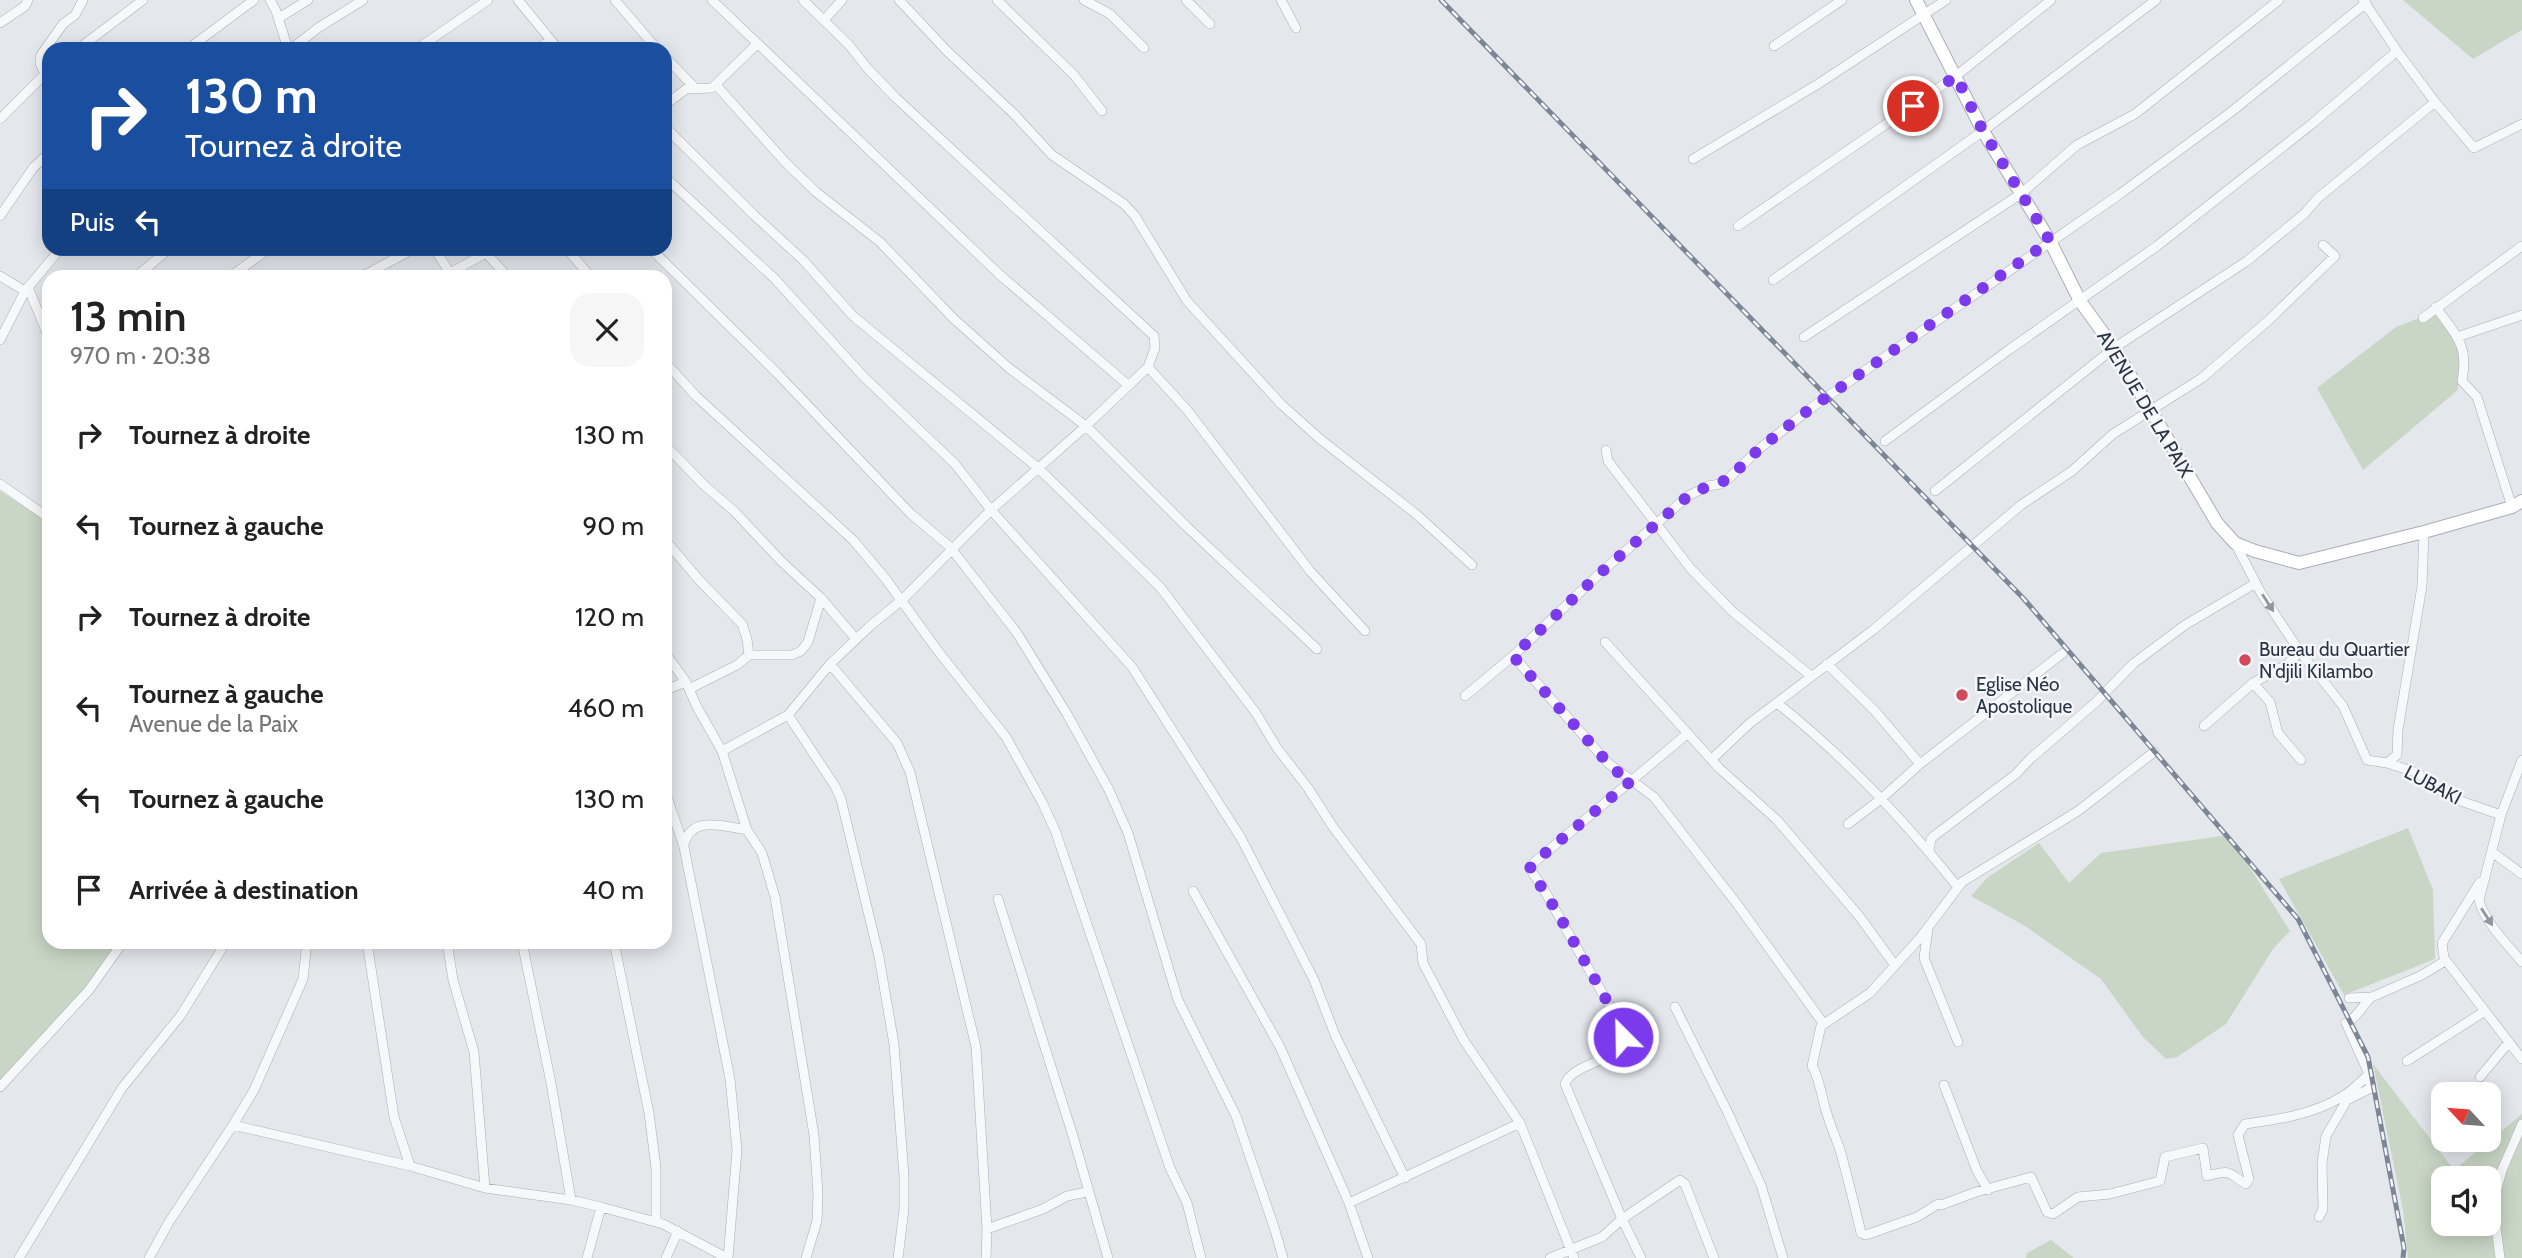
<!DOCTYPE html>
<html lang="fr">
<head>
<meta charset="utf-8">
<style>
	body { margin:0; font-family:Cabin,sans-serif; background:#f6f6f6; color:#222; height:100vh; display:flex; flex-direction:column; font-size:26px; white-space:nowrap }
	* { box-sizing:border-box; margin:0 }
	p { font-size:23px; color:#767676 }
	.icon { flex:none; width:38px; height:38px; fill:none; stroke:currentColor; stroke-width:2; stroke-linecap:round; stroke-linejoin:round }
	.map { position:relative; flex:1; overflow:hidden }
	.drawer { position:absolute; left:42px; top:270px; width:630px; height:679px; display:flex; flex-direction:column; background:#fff; border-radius:21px; box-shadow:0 4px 18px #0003 }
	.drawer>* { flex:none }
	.guide { position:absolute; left:42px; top:42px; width:630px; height:214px; border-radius:21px; box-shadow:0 4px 18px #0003; background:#1a4fa0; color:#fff; overflow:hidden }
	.needle { width:46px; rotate:296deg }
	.controls { position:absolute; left:2431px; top:1082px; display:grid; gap:14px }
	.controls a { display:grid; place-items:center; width:70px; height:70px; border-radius:14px; background:#fff; box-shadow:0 4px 18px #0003; font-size:35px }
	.pin { position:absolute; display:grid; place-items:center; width:60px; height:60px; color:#fff; margin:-30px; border:4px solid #fff; border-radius:50%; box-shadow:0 2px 7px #0007 }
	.me { position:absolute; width:77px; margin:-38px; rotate:337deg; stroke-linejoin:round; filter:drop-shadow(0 0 5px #0008) }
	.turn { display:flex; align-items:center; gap:24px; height:147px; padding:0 28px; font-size:32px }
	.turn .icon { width:91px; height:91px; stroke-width:2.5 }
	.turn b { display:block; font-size:49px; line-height:60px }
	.then { display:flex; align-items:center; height:66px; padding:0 28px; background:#0003; gap:14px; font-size:26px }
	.round { display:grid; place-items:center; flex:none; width:74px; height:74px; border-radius:21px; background:#f6f6f6 }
	.summary { display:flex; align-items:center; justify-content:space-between; height:119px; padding:0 28px }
	h1 { font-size:42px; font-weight:600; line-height:52px }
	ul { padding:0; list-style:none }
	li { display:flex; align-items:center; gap:21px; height:91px; padding:0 28px }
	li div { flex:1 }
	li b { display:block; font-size:26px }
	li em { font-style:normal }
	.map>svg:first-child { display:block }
	.green { fill:#c9d6c5; fill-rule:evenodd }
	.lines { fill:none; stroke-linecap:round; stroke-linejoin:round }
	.street-casing { stroke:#a9aeb7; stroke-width:10 }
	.secondary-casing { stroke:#a9aeb7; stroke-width:14 }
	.street { stroke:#f7f8fa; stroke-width:9 }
	.secondary { stroke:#fff; stroke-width:12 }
	.rail-casing { stroke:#7d8696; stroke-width:5 }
	.rail { stroke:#f4f6f9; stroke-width:2.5; stroke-dasharray:8; stroke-linecap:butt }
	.oneway { fill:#9196a0 }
	.route { stroke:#7c3aed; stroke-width:12; stroke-dasharray:0 21.6 }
	.poi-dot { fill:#d1495b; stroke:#f4f6f9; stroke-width:2.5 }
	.labels { text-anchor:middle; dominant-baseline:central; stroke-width:5; stroke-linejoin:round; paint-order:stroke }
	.street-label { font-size:19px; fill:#2b3445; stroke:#f4f6f9 }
	.poi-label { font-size:19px; fill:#2b3445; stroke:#f4f6f9; text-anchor:start }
</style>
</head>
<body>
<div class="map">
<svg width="2522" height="1258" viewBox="0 0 2522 1258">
	<rect width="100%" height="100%" fill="#e4e7ec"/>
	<path class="green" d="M2403,0h119v30l-49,29z
		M2437,311l24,37 -3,42 -95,80 -46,-82 79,-61z
		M0,491l49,32v419h72l-40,62 -81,86z
		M2408,828l25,62 2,69 -91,36 -65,-116z
		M2229,835l61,96 -17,18 -47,75 -49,33 -11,2 -23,-22 -42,-58 -76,-53 -54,-30 16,-18 52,-35 30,40 32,-30z
		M2373,1064l81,106 68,-56v144h-114l-5,-48zM2443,1178h45v45h-45z
		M2051,1240l23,18h-48l1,-5z"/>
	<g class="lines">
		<defs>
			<path id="street" d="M270,0l6,11 12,38
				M518,0l40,49
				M615,0l42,49
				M712,0l287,274 129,111
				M803,0l46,45 19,24 28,29 258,238 1,12 -7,19 40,44 122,160 55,60
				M899,0l48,51 67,63 38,41 72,49 11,12 52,85 94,103 39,35 96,75 56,51
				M997,0l77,75 28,36
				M1084,0l26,14 34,34
				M1186,0l24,24
				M1281,0l15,28
				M279,18l29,-18
				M824,20l18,-20
				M0,23l25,-17 3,-6
				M1774,46l68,-46
				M78,49l65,-49
				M188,49l66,-49
				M291,49l27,-21 45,-28
				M417,49l71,-49
				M536,49l14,-8
				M665,57l30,31
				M49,85l-9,-22 1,-8 22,-31 12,-9 8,-15
				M716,85l70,78 30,29 64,50 74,77 55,49 77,58 100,100 131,123
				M2435,102l39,46 48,-24
				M665,105l21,-16 26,-1 45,-44
				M0,119l48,-48
				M665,127l89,88 49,45 50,56 185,152 122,119 96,126 21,35 31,40 25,39 88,117 2,19 40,76 57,84 54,135
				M1693,159l125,-75 128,-84
				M665,177l110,102 88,97 92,88 36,46 141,157 109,171 73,142 21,55 70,143
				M0,216l33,-48 16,-15
				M1738,226l218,-150 95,-76
				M434,248l18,28
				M566,248l24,28
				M650,248l126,124 134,141 40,34 67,86 50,81 42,76 19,43 50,167 58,116 38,111 9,31
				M486,253l21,23
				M450,273l45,-25
				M0,276l25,15 36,-43
				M137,276l33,-28
				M231,276l39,-28
				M363,276l52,-28
				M1773,280l210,-149 173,-131
				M28,287l21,51
				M2436,307c20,29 33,37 26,74l15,16 35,110
				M2423,318l99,-72
				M1804,337l218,-144 55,-48 58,-31 144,-114
				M2457,337l65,-22
				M0,340l25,-49
				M665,362l31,34 157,144 32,38 53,73 68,86 36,65 13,28 115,338 17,35 14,55
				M1885,441l125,-92 147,-103 156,-123 84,-72 -34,-51
				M665,445l40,41 29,25 48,51 39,36 35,41
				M1606,450l2,11 83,108 42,43 78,64
				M0,484l49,34
				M1935,491l179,-143 133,-87 57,-47 14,-16 117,-96 -38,-51
				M665,540l35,41 42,43 5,15 2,16
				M2235,543l26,50 39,59 43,54 24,54 20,3 31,10 16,14 21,12 46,16
				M1605,642l114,126 58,52 82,96 35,48
				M665,653l21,29 11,25 25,44 25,79 15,23 13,44 39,238 4,59 -1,27 -11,37
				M1513,656l95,107 46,34 83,107 86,119
				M830,664l67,79 13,29 66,275 11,182 -1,29
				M1827,664l48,47 45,53
				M2253,683l17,19 8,31 23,27
				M689,689l48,-24 12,-10h43l9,-4 7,-9 13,-44
				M665,690l21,-8
				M1465,696l48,-40 84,-80 91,-80 20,-10 12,-2 7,-4 32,-31 52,-41 309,-214 111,-82 135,-109
				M1777,703c67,53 127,117 180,183
				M788,715l47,71 6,13 38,158 15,87 10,132v33l-6,49
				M2204,726l49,-43 33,-18 14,-13
				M722,751l66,-36 42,-51 40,-38 33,-27 88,-89 95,-84 62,-59
				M2154,752l-76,59 -116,71 -42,56 -50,55 -49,33 -9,40c6,8 10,31 13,41 4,16 11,31 16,46 7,27 14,53 20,80l5,2 51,-18 21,-13 3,1 35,-13 55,-15 16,35 6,2 25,-17 32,-3 50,-13 5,-24 38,-9 4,28c26,-7 20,-3 39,8l3,-5 -11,-44 7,-11c31,-4 70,-10 98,-28 9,-5 17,-14 26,-22
				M1712,759l38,-36 123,-93 148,-125 51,-34 41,-37 89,-56 68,-59 65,-63 -12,-11
				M2522,760l-21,55 -22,85c6,23 28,44 43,62
				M2387,763l10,-8 1,-25 24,-144 2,-54
				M665,791l19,56 46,232 7,71 -9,108
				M1848,824l33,-25 39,-35 143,-111
				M684,845c7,-31 41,-18 63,-15
				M1929,851l2,-12 3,-3 82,-62 14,-15 65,-56 39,-40 51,-38 71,-42
				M2492,852l30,22
				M2480,882l-38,61 2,15 78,101
				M1193,891l87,156 69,156 19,55
				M998,899l75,237 35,122
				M1928,929l-4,29 34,84
				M367,942l27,175 16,49
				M447,942l6,38 21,72 11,136
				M522,942l29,141 20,117
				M614,942l35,171 7,55v54
				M2349,998l23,-1 50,-22 23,-14
				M1675,1007l53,106 33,72 22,73
				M2407,1061l78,-50
				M2480,1077l29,-35
				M1944,1085l33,86 11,19
				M0,1087l89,-97 34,-48
				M233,1125l177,41 75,22 86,12 30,7 62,17 64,34
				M1349,1203l171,-80
				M2319,1217l4,-8 -1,-46 4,-27 21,-36 24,-12 -2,-14 -23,-51c12,-6 16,-17 25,-26
				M987,1229l56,-20 24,-13 20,-4
				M19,1258l103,-170 59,-73 45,-73
				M149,1258l20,-36 64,-97 21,-35 49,-111 4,-37
				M587,1258l14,-51
				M666,1258l12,-27
				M1550,1258l52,-21 20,-18 58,-39 5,4 29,74
				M1641,1258l-19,-39 -57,-135c10,-25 60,-18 57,-56l-79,-140 -13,-19 1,-4 156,-131
				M2500,1258l-7,-54 9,-34 20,-46"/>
			<path id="secondary" d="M1916,0l67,131 67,110 30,60 34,47 103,175 18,20 20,8 44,12 125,-31 88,-25 10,-6"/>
		</defs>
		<use href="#street" class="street-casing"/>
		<use href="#secondary" class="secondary-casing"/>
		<use href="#street" class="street"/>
		<use href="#secondary" class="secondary"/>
		<defs>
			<path id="rail" d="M1441,0l583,599 274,320 70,138 36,191 -1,10"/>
		</defs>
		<use href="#rail" class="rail-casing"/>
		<use href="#rail" class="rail"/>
	</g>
	<defs><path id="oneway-solid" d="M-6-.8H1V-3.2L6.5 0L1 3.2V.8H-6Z" transform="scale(1.75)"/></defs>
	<g class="oneway">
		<use href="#oneway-solid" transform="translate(2268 603) rotate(57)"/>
		<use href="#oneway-solid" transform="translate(2487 917) rotate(57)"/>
	</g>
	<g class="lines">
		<path class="route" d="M1623,1037l-1,-9 -66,-118 -26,-41 1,-4 101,-85 -11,-5 -13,-12 -95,-107 84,-80 91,-80 20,-10 19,-6 32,-31 52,-41 239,-167 -67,-110 -27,-55 -43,30"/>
	</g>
	<g class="poi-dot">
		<circle cx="2245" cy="660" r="7"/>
		<circle cx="1962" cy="695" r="7"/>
	</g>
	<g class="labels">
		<g class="street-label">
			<text transform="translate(2145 404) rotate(59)">AVENUE DE LA PAIX</text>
			<text transform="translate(2433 785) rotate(28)">LUBAKI</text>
		</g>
		<g class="poi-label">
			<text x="2259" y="649">Bureau du Quartier<tspan x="2259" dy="22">N'djili Kilambo</tspan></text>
			<text x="1976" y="684">Eglise Néo<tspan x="1976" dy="22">Apostolique</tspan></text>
		</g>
	</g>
</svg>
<div class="controls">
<a><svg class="needle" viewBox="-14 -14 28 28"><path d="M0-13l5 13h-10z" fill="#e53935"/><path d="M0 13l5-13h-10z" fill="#767676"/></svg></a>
<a><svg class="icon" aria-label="sound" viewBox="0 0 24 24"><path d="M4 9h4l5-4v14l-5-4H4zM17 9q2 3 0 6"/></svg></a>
</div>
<div class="pin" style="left:1913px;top:106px;background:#d93025"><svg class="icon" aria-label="arrive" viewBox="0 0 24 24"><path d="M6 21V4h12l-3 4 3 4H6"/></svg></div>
<svg class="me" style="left:1623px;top:1037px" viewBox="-20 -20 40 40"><circle r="17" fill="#7c3aed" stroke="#fff" stroke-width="3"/><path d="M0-11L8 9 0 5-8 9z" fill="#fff"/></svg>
<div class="guide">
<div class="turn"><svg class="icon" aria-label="right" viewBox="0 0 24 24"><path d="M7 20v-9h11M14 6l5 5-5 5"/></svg><div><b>130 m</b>Tournez à droite</div></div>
<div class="then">Puis<svg class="icon" aria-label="left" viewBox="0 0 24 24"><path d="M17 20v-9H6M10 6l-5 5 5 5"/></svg></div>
</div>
<section class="drawer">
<div class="summary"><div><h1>13 min</h1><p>970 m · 20:38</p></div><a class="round"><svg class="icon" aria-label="close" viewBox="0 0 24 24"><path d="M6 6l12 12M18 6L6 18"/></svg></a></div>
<ul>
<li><svg class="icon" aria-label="right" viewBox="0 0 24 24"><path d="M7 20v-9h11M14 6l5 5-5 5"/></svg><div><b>Tournez à droite</b></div><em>130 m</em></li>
<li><svg class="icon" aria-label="left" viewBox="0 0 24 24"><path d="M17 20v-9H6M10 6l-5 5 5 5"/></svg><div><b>Tournez à gauche</b></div><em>90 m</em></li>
<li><svg class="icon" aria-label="right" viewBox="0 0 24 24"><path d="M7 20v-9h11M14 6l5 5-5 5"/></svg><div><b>Tournez à droite</b></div><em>120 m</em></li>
<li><svg class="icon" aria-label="left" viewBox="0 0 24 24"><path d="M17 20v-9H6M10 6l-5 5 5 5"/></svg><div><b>Tournez à gauche</b><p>Avenue de la Paix</p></div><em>460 m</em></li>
<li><svg class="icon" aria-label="left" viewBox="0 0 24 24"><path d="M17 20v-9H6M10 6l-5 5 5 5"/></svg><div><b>Tournez à gauche</b></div><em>130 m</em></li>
<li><svg class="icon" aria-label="arrive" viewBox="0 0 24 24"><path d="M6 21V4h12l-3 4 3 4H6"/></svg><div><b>Arrivée à destination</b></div><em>40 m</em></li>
</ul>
</section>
</div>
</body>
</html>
